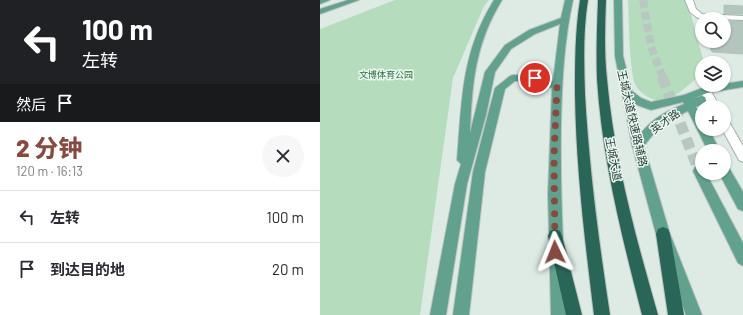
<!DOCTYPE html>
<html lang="zh">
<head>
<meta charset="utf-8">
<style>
	body { margin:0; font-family:Barlow,"Noto Sans SC",sans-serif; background:#f7f7f7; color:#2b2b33; height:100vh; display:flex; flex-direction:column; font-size:15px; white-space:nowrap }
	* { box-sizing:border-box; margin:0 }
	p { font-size:13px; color:#7c7c81 }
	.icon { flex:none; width:22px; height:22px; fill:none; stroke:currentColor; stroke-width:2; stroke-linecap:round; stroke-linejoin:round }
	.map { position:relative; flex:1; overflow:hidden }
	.panel { display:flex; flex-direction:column; background:#fff; width:320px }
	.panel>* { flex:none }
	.hud { background:#202124; color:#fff; overflow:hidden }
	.fabs { position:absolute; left:375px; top:12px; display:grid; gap:8px }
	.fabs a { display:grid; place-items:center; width:36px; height:36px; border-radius:50%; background:#fff; box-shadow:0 1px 3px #0004; font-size:20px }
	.pin { position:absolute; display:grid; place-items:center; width:34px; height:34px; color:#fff; margin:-17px; border:2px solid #fff; border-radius:50%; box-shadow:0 1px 4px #0007 }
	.me { position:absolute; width:44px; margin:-22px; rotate:358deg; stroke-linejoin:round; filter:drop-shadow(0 0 3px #0008) }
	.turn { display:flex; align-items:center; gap:14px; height:84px; padding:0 16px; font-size:18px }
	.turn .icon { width:52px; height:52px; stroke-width:2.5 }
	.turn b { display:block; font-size:28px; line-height:34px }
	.then { display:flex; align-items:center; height:38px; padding:0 16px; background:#0003; gap:8px; font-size:15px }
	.round { display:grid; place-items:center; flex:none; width:42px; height:42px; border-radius:21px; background:#f7f7f7 }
	.head { display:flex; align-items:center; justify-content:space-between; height:68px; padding:0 16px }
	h1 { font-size:24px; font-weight:800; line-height:30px; color:#864a40 }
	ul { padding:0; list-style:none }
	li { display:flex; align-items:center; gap:12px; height:52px; padding:0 16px; border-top:1px solid #e1e1e2 }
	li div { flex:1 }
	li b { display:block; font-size:15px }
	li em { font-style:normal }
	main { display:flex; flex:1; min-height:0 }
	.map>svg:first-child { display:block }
	.green { fill:#b6dcbe }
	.building { fill:#b3c5bd; stroke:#b0c4ba }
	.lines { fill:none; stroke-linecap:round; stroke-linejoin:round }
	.major-tunnel-far1 { stroke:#b8c7c0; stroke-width:8; stroke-dasharray:8 4; stroke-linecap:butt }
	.major-tunnel { stroke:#b8c7c0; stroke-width:11; stroke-dasharray:11 5.5; stroke-linecap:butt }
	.minor-casing { stroke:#a1b2ab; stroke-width:2 }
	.major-casing { stroke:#bcc4c1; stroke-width:2 }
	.highway-casing { stroke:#bcc4c1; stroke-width:2 }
	.minor { fill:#fff; fill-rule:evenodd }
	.major { fill:#61a18d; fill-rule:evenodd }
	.highway { fill:#2a6657; fill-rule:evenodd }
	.route { stroke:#864a40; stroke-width:7; stroke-dasharray:0 12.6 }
	.labels { text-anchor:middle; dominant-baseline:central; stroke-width:3; stroke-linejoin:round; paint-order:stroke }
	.far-park-label { font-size:9px; fill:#287141; stroke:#eef7f2 }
	.street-label { font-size:11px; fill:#1f3a31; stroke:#eef7f2 }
</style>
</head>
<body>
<main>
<section class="panel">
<div class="hud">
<div class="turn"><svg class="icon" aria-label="left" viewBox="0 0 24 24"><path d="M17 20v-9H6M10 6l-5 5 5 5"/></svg><div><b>100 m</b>左转</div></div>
<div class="then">然后<svg class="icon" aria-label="arrive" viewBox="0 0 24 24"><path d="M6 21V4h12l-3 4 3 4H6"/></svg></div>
</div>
<div class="head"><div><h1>2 分钟</h1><p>120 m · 16:13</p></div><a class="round"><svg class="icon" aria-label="close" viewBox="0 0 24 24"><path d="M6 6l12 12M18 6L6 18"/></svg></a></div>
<ul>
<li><svg class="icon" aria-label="left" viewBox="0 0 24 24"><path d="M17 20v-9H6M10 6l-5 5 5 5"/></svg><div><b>左转</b></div><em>100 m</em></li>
<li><svg class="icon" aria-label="arrive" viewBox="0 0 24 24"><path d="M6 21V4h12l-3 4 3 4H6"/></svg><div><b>到达目的地</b></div><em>20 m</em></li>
</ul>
</section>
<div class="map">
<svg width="423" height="315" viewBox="0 0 423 315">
	<rect width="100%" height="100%" fill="#deeae4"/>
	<path class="green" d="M75,0h94l-5,6 -31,72 -33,237h-100v-286z
		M308,0h59l17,63h-2v11c-8,6 -26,23 -35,26 -11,3 -25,-4 -31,-14 -7,-12 -7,-70 -8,-86z"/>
	<path class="building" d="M404,5l19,1v8h-19z
		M404,21h19v33l-31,-2 -5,-11h17z"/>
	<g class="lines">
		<path class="major-tunnel-far1" d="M323,0l8,47 12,31"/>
		<path class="major-tunnel" d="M342,77l37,94"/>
		<defs>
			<path id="minor" d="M365,0h8l3,9 6,5 41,2v4l-45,-2 -8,-6z
				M385,87l4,1 11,19h-10l-10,-17z
				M404,119l4,1 15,26v16l-4,-2 -17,-31h2z"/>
			<path id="major" d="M0,0h10l-10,4z
				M28,0h11l-39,14v-5z
				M174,0h8c-27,44 -30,83 -32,133l15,-61 20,-27 24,-15 32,-12 4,-18h8c-9,41 -11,82 -12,124 -1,64 2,127 6,191h-16l-3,-121 4,-106 -18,-7h-19l-10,8 -20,83 -16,143h-16l20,-143 22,-84 15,-12 3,-1h22l18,6 7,-57 -25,10 -24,15 -16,23 -9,43 -19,69 -21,131h-16l25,-131 6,-20 -4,-4c5,-60 4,-107 37,-160z
				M294,0h8l1,56 9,35 9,7 10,4 33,-7 21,-8 19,-2v-1l19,-3v6l-36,6 -15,6 9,-3 4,1 1,3 -1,3 -9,4 6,11v11h7l11,22h-12l-20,-40c-21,10 -30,16 -44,35l26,88 32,81h-16l-30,-81 -24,-89 -17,-89zM363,102l1,2c-17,7 -31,14 -43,29l-7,-29 17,6z
				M404,165l4,1 15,26v19l-5,-2 -19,-36h5z
				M379,166l3,1v6h4l37,70v23l-5,-3 -45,-92 2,-4z"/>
			<path id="highway" d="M260,0h8c-5,31 -4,63 -3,94 4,74 14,148 25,221h-16c-9,-73 -18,-147 -19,-221 0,-31 0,-63 5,-94z
				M278,0h8c-1,26 -2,52 1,79 7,80 29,159 51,236h-16c-20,-78 -40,-156 -45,-236 -1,-26 0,-53 1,-79z
				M343,227l5,2 2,5 14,81h-16l-12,-81 2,-5z
				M235,229l5,2 2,5 20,79h-16l-18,-79 2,-5z"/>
		</defs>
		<use href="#minor" class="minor-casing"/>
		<use href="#major" class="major-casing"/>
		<use href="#highway" class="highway-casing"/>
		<use href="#minor" class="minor"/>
		<use href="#major" class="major"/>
		<use href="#highway" class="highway"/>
	</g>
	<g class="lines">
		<path class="route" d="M215,78l22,8 -3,70 1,96"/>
	</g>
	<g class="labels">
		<g class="far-park-label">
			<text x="66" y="74">文博体育公园</text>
		</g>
		<g class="street-label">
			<text transform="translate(313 118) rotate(77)">王城大道快速路辅路</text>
			<text transform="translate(345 121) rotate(-36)">英才路</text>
			<text transform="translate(294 159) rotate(79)">王城大道</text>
		</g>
	</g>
</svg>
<div class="fabs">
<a><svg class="icon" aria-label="search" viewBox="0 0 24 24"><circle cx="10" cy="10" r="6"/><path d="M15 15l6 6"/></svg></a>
<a><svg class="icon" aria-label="layers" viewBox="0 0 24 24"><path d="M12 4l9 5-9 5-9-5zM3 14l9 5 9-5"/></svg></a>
<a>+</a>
<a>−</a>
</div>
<div class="pin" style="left:215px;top:78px;background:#d93025"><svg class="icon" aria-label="arrive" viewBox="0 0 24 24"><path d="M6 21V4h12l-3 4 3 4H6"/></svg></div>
<svg class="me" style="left:235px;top:252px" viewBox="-20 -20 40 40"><path d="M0-17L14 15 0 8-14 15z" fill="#864a40" stroke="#fff" stroke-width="4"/></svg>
</div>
</main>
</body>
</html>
